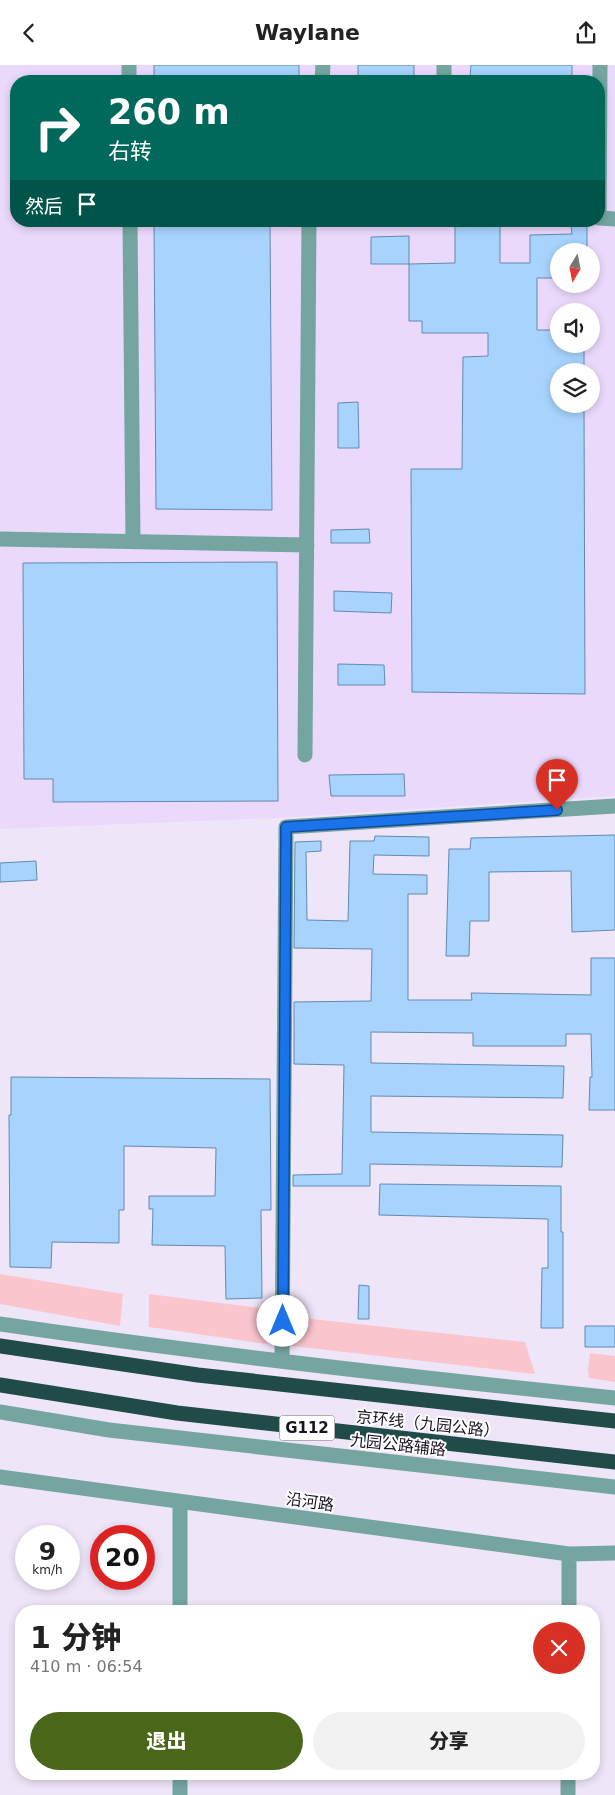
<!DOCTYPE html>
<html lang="zh">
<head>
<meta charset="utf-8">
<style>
	body { margin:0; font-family:"DejaVu Sans","Noto Sans SC",sans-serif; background:#f2f2f2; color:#222; height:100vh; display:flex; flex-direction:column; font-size:19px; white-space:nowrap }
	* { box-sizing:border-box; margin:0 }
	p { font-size:16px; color:#767676 }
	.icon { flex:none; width:28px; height:28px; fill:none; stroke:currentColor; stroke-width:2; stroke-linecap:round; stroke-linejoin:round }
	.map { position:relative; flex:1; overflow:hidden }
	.side { position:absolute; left:15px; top:1540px; width:585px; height:175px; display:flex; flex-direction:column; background:#fff; border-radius:20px; box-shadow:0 2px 8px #0003 }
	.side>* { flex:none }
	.hud { position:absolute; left:10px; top:10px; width:595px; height:152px; border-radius:20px; box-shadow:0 2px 8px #0003; background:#00695c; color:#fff; overflow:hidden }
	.needle { width:32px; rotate:190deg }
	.controls { position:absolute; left:550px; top:178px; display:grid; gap:10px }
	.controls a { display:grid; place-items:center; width:50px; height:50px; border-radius:50%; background:#fff; box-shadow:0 2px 8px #0003; font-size:25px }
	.speed { position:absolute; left:15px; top:1460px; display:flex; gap:10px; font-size:25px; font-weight:700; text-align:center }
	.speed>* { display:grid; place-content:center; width:65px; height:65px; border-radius:50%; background:#fff; box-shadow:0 2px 8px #0003; line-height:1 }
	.speed small { font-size:12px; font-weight:400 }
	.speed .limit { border:8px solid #d22; background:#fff; color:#111 }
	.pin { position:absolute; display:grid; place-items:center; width:42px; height:42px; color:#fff; margin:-51px -21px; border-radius:50% 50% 50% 0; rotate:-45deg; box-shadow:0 0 5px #0007 }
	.pin .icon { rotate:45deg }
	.me { position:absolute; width:55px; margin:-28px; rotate:0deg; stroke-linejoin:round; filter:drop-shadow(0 0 4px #0008) }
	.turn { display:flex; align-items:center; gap:18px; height:105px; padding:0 15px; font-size:22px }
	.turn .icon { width:65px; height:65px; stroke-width:2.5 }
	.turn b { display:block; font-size:35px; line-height:42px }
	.then { display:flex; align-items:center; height:48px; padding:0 15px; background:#0003; gap:10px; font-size:19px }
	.round { display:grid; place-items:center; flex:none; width:52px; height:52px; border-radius:26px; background:#f2f2f2 }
	.headline { display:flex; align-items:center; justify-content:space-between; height:85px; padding:0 15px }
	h1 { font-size:30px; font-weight:800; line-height:38px }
	.cta { display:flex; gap:10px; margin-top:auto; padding:10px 15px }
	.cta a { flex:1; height:58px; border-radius:30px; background:#4a6619; color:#fff; font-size:20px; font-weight:800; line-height:58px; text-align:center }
	.cta a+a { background:#f2f2f2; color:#222 }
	header { display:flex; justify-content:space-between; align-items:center; height:65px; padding:0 15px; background:#fff; font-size:22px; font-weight:800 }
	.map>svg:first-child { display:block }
	.built { fill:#ebd9fc; fill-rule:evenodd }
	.green { fill:#fbc5ce }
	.building { fill:#a8d3fc; stroke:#618ab0 }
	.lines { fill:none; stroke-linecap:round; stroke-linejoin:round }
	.minor { stroke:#74a5a0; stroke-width:15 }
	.highway { stroke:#214b48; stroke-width:15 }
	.route-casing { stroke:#114b97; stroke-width:12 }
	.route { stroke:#1a73e8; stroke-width:9 }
	.labels { text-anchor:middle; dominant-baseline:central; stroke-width:4; stroke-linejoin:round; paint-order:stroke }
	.shield { fill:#fff; stroke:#5f5864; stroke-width:1 }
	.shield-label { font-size:15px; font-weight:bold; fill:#1a1122 }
	.street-label { font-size:16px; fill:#1a1122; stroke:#fff }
</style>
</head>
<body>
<header><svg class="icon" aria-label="back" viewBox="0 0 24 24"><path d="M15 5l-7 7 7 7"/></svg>Waylane<svg class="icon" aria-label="share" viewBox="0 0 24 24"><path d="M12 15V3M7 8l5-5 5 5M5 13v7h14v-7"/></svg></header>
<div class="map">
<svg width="615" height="1730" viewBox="0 0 615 1730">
	<rect width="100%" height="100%" fill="#efe5f9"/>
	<path class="built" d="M0,0h615v731l-338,22 -277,11zM16,16h583v140h-583zM559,186h32v33h-32zM559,246h32v33h-32zM559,306h32v33h-32z"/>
	<path class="green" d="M0,1209l123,20 -3,32 -120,-22z
		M149,1229l118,15v35l-118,-17z
		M293,1252l232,25 10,32 -243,-28z
		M590,1288l25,3v26l-26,-4 -1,-8z"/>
	<path class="building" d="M154,0h145v16h-145z
		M358,0h56v16h-56z
		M471,0h101v12l-102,1z
		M154,156h116l2,289 -116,-1z
		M500,159v39h30v-28l42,-1 -1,-9h16v26h-28v27h-22v52h22v14h25v27h-25v33h25l1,290 -173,-2 -1,-223h51l1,-112 25,-1v-23h-66v-12h-13v-57l46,-1v-38z
		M409,171v28h-38v-27z
		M358,337l1,46h-21v-45z
		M369,464l1,14h-39v-13z
		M277,497l1,239 -225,1v-23h-29l-1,-216z
		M334,526l58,2 -1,20 -57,-2z
		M338,599l46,1 1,20h-47z
		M404,709l1,22h-74l-2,-21z
		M615,770v95l-43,2 -1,-61 -82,1v49h-19l-1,35h-23l3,-107h21l1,-11z
		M375,771l54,1v19l-55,-1 -1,19 54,1v19h-19v106h64l-1,-7 120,2v-37h24v152h-26l1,-33h2l-1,-43h-25v12h-93v-13l-102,-1v31l193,3 -1,32 -192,-2v36l192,3 -1,32 -192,-3v22h-77v-11l49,-1 2,-109 -50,-1v-62l77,-1 1,-52 -78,-1 1,-106 26,-1v10l-15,1 1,68 41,1 2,-80h24z
		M36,796l1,19 -37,2v-19z
		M11,1012l259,2 1,131h-10l1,88 -36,1 -1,-53 -73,-1 1,-36h-4v-13h66l1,-48 -92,-2v64h-5v33l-67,-1 -1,26 -41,-1 -1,-152h2z
		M380,1119l181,2v46h2v96h-22l1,-60h6v-49l-169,-4z
		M359,1220l10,1v33h-11z
		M585,1261h30v21h-30z"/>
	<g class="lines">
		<path class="minor" d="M129,0v16
			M444,0v16
			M322,16l1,-16
			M599,153l1,-153
			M599,153l16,1
			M130,156l3,321
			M0,474l307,6
			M305,690l4,-534
			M0,1259c204,30 410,53 615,74
			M282,1296l4,-534 329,-21
			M0,1347l109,18 506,57
			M0,1412l569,77 46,-1
			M180,1437v109
			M569,1546v-57
			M180,1709v21
			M568,1730v-21"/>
		<path class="highway" d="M0,1281l198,29 417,46
			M0,1320l177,28 438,49"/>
	</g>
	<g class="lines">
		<defs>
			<path id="route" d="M283,1256l3,-494 271,-17"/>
		</defs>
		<use href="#route" class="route-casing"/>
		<use href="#route" class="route"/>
	</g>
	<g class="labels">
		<rect class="shield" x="279.5" y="1350.5" width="55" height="25" rx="4"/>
		<g class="shield-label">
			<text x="307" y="1363">G112</text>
		</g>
		<g class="street-label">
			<text transform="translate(428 1359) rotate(6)">京环线（九园公路）</text>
			<text transform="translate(398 1380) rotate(6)">九园公路辅路</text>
			<text transform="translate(310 1437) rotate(8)">沿河路</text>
		</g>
	</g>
</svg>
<div class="controls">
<a><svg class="needle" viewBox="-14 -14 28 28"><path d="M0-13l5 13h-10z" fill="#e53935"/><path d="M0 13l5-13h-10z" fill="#767676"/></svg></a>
<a><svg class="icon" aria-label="sound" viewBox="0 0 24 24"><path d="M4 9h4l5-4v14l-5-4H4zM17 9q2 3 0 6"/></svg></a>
<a><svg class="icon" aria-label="layers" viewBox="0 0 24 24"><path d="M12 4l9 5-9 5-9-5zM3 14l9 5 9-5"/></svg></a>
</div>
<div class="speed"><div>9<small>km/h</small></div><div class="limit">20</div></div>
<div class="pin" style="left:557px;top:745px;background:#d93025"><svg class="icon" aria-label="arrive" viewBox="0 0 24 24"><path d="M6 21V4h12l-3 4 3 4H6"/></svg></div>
<svg class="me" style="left:283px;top:1256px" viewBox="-20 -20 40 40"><circle r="19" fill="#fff"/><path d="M0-13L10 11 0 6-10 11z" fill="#1a73e8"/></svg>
<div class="hud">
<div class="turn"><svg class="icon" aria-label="right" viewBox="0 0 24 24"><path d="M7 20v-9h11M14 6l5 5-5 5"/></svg><div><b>260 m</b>右转</div></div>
<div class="then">然后<svg class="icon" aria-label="arrive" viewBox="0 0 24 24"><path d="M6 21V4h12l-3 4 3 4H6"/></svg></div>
</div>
<section class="side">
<div class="headline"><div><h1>1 分钟</h1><p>410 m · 06:54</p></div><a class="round" style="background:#d93025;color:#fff"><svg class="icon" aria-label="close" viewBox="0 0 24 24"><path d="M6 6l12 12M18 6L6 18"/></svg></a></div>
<div class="cta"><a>退出</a><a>分享</a></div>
</section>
</div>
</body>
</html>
